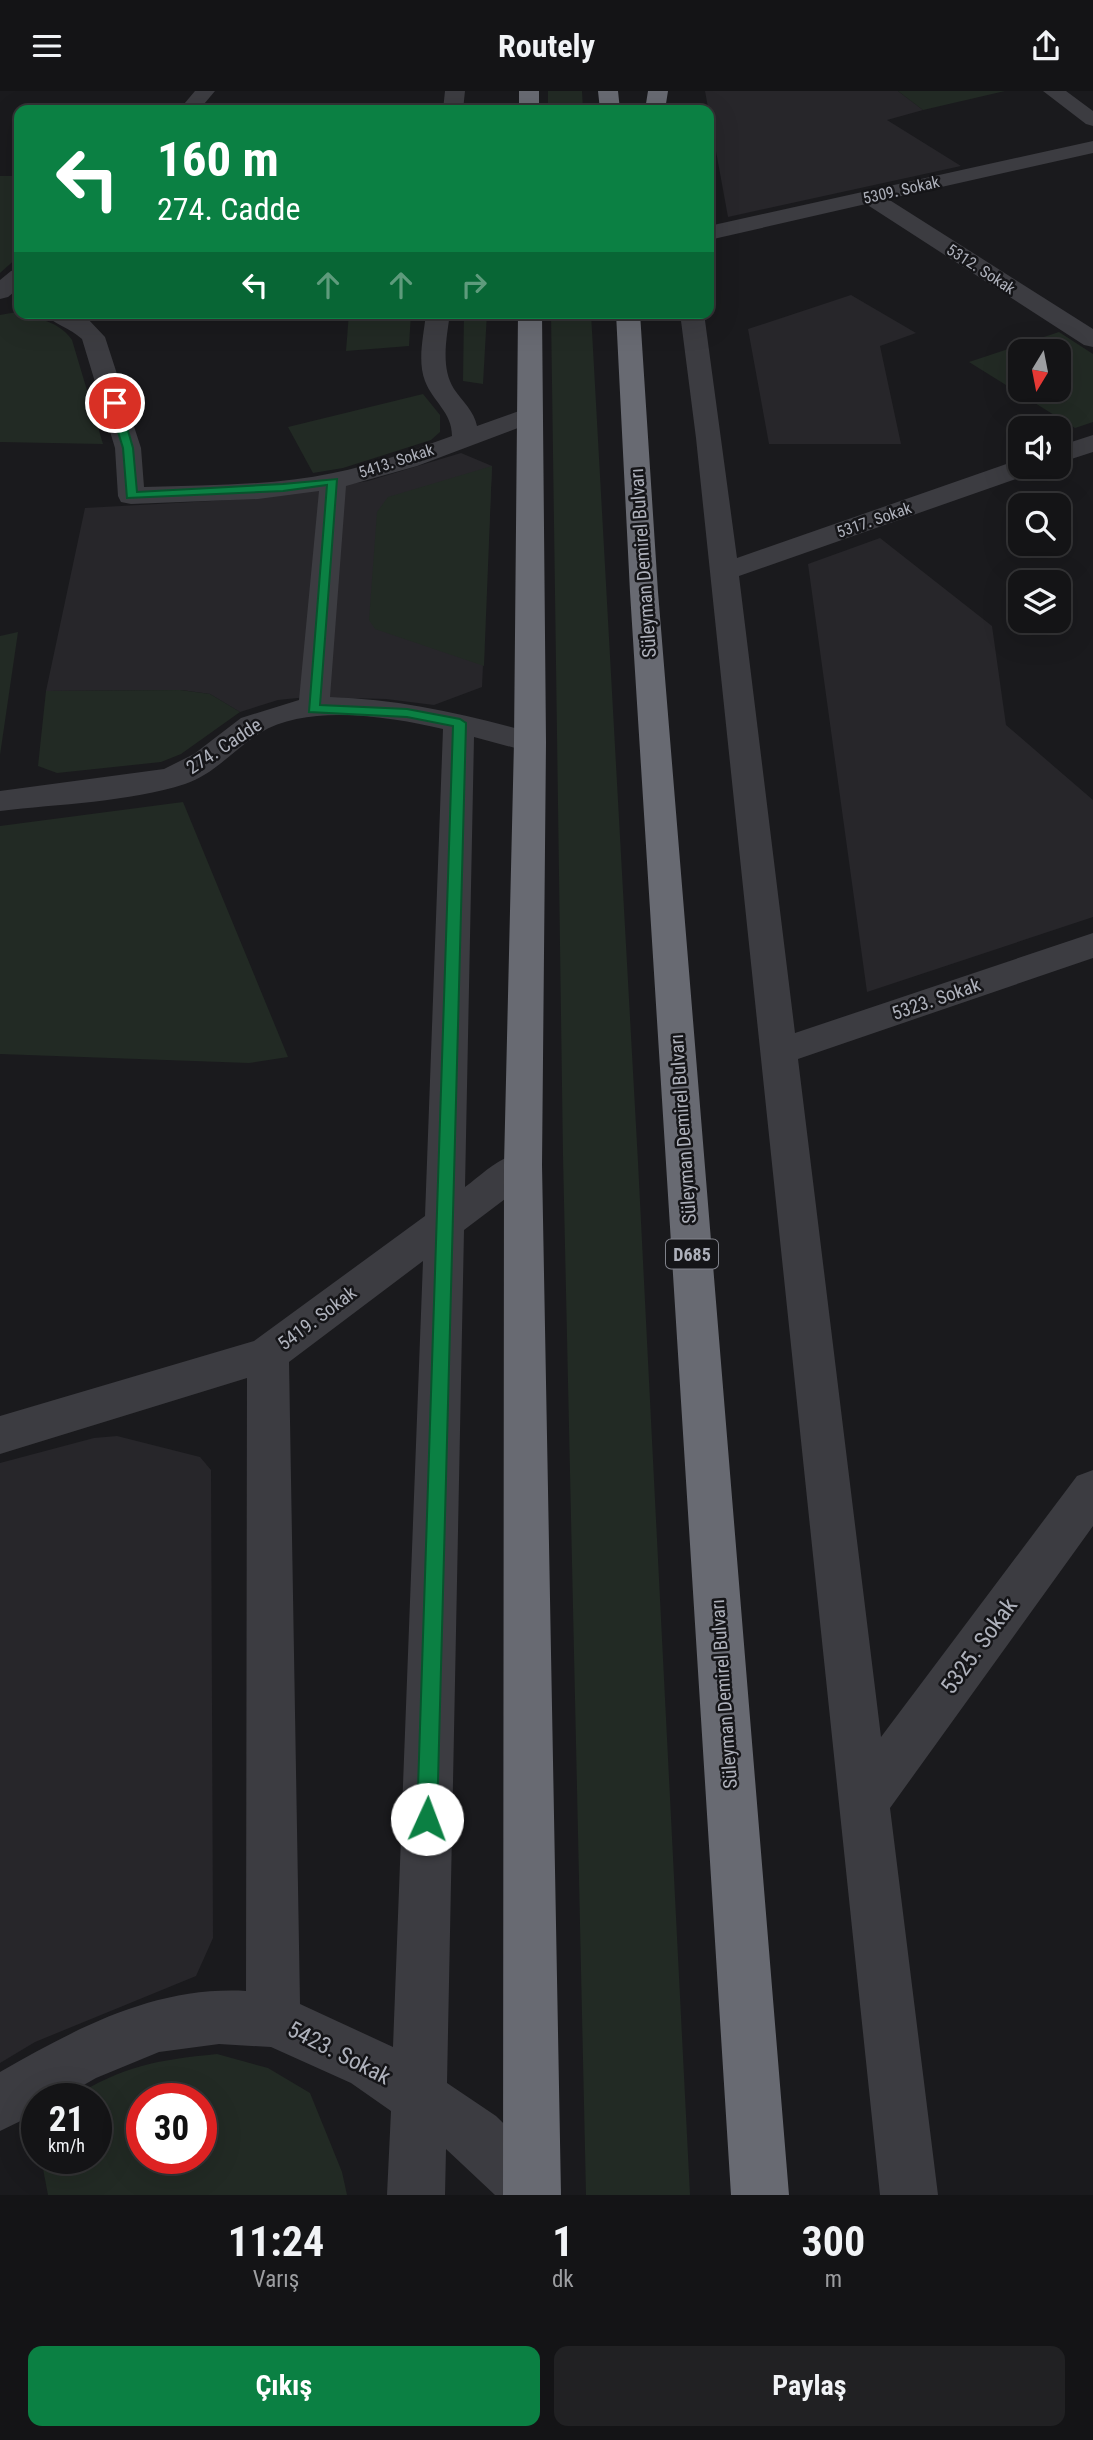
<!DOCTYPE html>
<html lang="tr">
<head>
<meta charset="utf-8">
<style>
	body { margin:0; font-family:"Roboto Condensed",sans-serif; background:#212123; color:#f1f3f6; height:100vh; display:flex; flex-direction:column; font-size:26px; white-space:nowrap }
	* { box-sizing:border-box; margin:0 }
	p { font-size:23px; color:#9d9ea1 }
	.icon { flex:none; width:38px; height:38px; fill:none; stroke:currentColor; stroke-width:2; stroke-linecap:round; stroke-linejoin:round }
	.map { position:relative; height:2104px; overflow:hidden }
	.panel { display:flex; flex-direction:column; background:#141416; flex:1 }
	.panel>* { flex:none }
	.hud { position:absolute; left:14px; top:14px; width:700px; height:214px; border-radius:14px; box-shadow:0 7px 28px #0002,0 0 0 2px #333335; background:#0b8043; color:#fff; overflow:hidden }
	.needle { width:46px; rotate:190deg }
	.controls { position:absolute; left:1008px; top:248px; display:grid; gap:14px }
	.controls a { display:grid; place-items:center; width:63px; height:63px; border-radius:14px; background:#141416; box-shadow:0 7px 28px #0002,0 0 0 2px #333335; font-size:35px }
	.speed { position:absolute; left:21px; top:1992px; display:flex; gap:14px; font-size:35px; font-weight:700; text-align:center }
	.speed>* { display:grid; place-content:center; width:91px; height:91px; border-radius:50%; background:#141416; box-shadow:0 7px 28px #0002,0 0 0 2px #333335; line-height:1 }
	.speed small { font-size:18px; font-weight:400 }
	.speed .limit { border:10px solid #d22; background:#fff; color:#111 }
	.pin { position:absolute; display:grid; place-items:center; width:60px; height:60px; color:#fff; margin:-30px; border:4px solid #fff; border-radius:50%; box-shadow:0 2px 7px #0007 }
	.me { position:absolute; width:77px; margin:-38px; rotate:2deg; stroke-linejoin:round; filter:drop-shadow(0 0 5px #0008) }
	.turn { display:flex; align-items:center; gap:24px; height:147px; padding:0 28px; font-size:32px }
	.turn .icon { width:91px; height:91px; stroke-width:2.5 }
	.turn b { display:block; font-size:49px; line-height:60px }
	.lanes { display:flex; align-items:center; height:66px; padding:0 28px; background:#0003; justify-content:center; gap:35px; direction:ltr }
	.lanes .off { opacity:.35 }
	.eta { display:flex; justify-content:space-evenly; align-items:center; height:119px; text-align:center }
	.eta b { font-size:42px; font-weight:700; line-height:49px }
	.primary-button { display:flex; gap:14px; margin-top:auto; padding:14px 28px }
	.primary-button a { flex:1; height:80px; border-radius:14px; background:#0b8043; color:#fff; font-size:28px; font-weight:700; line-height:80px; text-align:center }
	.primary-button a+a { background:#212123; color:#f1f3f6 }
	header { display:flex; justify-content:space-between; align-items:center; height:91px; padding:0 28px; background:#141416; font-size:32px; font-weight:700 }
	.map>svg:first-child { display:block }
	.built { fill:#27262a }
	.green { fill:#222a24; fill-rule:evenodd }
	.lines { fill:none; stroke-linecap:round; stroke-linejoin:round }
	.minor { fill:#3c3c41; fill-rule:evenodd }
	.highway { fill:#686a72; fill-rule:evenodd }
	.route { fill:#0b8043; stroke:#07532c; stroke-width:2 }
	.labels { text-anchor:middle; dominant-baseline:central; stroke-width:5; stroke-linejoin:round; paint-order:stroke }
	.far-street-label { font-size:16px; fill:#aeb1bb; stroke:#151518 }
	.shield { fill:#151518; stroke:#80828a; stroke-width:2 }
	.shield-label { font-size:18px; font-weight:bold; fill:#aeb1bb }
	.street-label { font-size:19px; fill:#aeb1bb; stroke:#151518 }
	.near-street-label { font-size:23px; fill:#aeb1bb; stroke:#151518 }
</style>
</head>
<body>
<header><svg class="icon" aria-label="menu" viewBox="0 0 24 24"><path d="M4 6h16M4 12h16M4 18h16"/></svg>Routely<svg class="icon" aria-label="share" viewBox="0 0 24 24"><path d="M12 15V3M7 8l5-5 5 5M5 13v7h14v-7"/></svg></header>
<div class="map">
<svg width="1093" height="2104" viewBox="0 0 1093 2104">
	<rect width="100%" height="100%" fill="#1a1a1d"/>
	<path class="built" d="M705,0h193l25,19 -36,10 74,46 -233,51z
		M220,16h179v3h-182z
		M851,204l65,38 -36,13 21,98h-132l-21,-115z
		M461,362l31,13 -10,221 -48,18 -48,-6 -79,-2 -29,3 -38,12 -30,-18 -29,-4 -135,1 39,-183 144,-8 73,-8 66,-11z
		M880,447l112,88 14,99 87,75v117l-226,75 -59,-428z
		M117,1345l83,21 11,13 2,468 -17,38 -161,66 -35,21v-600l94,-25z"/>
	<path class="green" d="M548,0h34l1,19h-35z
		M898,0h107l-82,19z
		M0,85h19v80l-19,17z
		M17,221c19,6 42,9 55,28l31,104 -103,-2v-127z
		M349,222h62l-2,33 -63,5z
		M464,222h23l-4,71 -20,-3z
		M551,222h40l47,849 52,1033h-104l-23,-1039z
		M1059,241l34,22v68l-18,6 -106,-66zM1020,261h39v38h-39z
		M423,303l17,21v17l-9,8 -88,28 -30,5 -25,-46z
		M492,375l-8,200 -109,-37 -6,-9 8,-108 11,-15z
		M18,541l-18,123v-119z
		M180,599l30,4 30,18 -59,42 -20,8 -104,11 -19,-7 8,-75z
		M183,711l105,255 -39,6 -249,-9v-228z
		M217,1963l51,14 42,25 32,79 5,23h-299l-7,-37h55v-60h-25c53,-32 85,-38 146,-44zM142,2007h59v60h-59z"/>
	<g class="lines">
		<path class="minor" d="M195,0h20l-16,19h-20z
			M445,0h20l-2,19h-20z
			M1043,0h23l27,20v15l-7,-2z
			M1093,50v12l-205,46 205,130v18l-9,-2 -218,-141 -157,36v-14z
			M19,178v19l-11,9 -8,2v-19l11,-9z
			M44,222h33l10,5 18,19 36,111 3,39c63,-2 127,-1 189,-14 41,-8 80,-23 119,-37 0,-24 -19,-34 -27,-55 -8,-21 -1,-46 1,-68h24c-3,24 -10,54 4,76 9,13 20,22 23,37l53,-19 9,3 4,5 -4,5 -122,46 -71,20 -16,211c73,2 141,19 211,38l5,7 -5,7 -11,3 -56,-15 -9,450c22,-16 44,-41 72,-32l5,10 -5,10 -73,55 -17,853 49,33 56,55 9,20 -2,4h-64l-49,-46 -1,46h-58l4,-84 -40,-28 -80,-36 -52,-3 -60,8 -63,26 -35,20h-24v15l-37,18v-59c77,-44 155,-86 246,-81l1,-613 -247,76v-38l254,-75 171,-125 18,-487c-52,-12 -135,-26 -183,4 -26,16 -45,41 -75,51 -55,18 -127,20 -185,27v-20l164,-22 30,-15 47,-36 58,-18 20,-209 -61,8 -127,5 -10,-2 -3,-6 -3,-48 -33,-109c-12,-11 -29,-15 -38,-26zM423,1170l-30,786 -93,-43 -11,-642z
			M680,222h24l33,245 278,-97 5,-1v7h17l-4,6 -294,103 56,457 298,-100v25l-295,101 83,678 196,-261 16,-6v56l-203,282 48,387h-58l-184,-1757z
			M1093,344v17l-34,11v-17z"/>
		<path class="highway" d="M519,0h20v19h-20z
			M598,0h20l2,19h-20z
			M648,0h20l-3,19h-20z
			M518,222h24l4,429 -4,423 19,1030h-58l1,-1030 10,-423z
			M616,222h24l18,279 131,1603h-58l-101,-1603z"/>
	</g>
	<path class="route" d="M115,309l5,3 13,45 4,44 146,-8 54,-5 -17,226 87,4 53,10 6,4 -29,1096 -3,8 -7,3 -7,-3 -3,-8 36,-1093 -46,-9 -98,-5 18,-227 -44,6 -156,7 -4,-50 -14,-45z"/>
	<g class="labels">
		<g class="far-street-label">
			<text transform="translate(901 99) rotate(-13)">5309. Sokak</text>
			<text transform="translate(981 178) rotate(33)">5312. Sokak</text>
			<text transform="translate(396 370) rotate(-18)">5413. Sokak</text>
			<text transform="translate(874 429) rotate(-19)">5317. Sokak</text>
		</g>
		<rect class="shield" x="666" y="1148.5" width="52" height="29" rx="5"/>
		<g class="shield-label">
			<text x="692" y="1163">D685</text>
		</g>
		<g class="street-label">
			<text transform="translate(643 472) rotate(-94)">Süleyman Demirel Bulvarı</text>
			<text transform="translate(224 655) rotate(-33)">274. Cadde</text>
			<text transform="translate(936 908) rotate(-19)">5323. Sokak</text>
			<text transform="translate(683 1038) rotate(-94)">Süleyman Demirel Bulvarı</text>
			<text transform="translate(317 1227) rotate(-37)">5419. Sokak</text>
			<text transform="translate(724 1603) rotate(-94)">Süleyman Demirel Bulvarı</text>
		</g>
		<g class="near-street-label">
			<text transform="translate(979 1555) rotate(-54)">5325. Sokak</text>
			<text transform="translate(339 1962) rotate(27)">5423. Sokak</text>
		</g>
	</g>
</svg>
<div class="controls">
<a><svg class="needle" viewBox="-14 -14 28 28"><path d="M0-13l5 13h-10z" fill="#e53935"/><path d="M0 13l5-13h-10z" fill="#9d9ea1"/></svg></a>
<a><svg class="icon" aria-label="sound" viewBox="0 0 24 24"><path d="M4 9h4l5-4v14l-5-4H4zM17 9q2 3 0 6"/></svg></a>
<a><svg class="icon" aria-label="search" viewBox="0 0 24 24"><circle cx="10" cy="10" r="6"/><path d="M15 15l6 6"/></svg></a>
<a><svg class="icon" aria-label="layers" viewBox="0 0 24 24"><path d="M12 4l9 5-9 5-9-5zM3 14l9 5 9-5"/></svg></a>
</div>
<div class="speed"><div>21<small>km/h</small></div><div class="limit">30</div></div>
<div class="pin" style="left:115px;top:312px;background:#d93025"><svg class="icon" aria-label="arrive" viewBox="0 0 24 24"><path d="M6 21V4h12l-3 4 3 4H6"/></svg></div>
<svg class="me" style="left:427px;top:1728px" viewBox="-20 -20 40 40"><circle r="19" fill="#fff"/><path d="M0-13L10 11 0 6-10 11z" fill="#0b8043"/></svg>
<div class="hud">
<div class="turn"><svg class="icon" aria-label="left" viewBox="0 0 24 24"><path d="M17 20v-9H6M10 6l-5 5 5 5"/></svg><div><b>160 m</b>274. Cadde</div></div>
<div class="lanes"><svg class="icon" aria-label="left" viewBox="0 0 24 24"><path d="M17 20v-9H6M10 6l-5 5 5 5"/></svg><svg class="icon off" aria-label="ahead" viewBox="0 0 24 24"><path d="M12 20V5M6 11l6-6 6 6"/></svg><svg class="icon off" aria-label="ahead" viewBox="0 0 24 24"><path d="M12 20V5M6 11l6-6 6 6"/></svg><svg class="icon off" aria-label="right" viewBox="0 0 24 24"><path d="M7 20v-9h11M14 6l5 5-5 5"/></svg></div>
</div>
</div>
<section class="panel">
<div class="eta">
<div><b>11:24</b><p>Varış</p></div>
<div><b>1</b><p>dk</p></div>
<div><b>300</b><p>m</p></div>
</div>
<div class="primary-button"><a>Çıkış</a><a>Paylaş</a></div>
</section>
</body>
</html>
